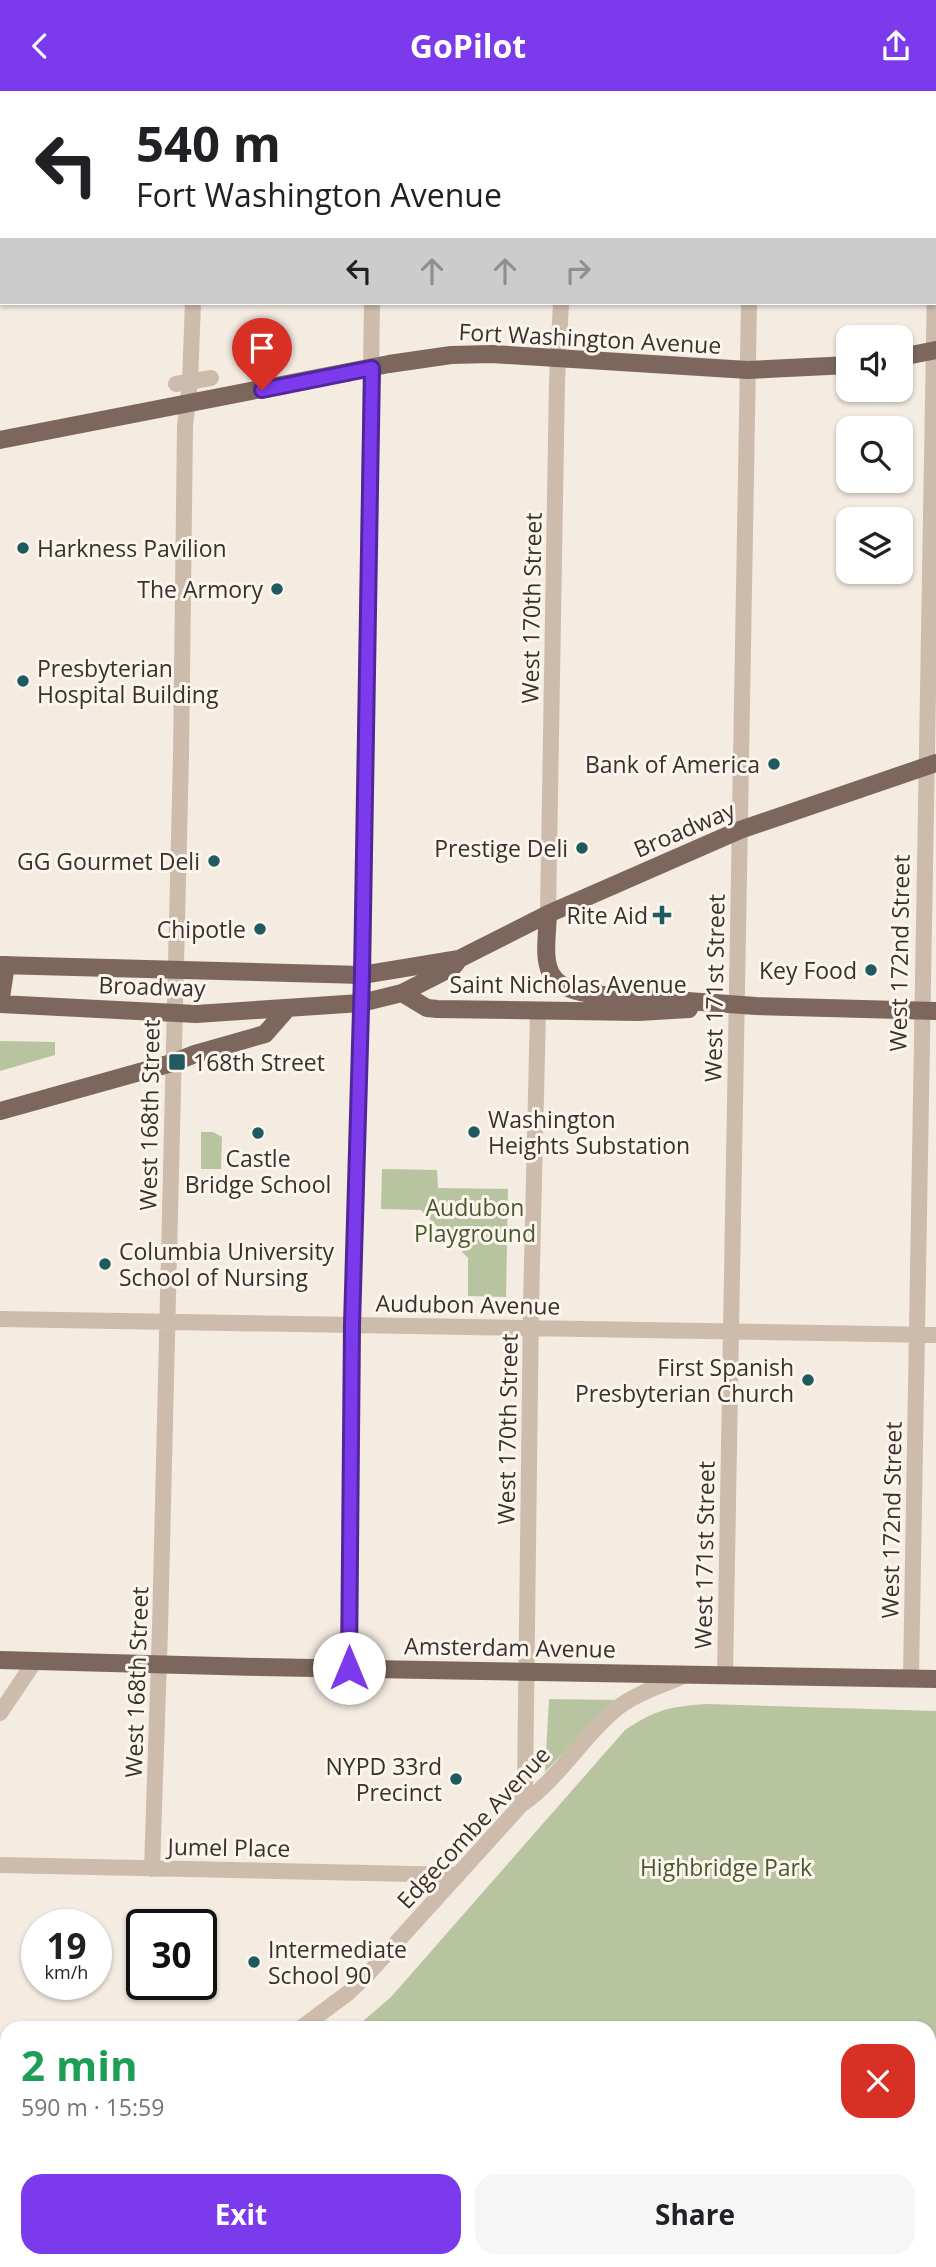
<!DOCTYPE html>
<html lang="en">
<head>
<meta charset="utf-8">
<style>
	body { margin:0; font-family:"Open Sans",sans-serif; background:#f6f6f6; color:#202124; height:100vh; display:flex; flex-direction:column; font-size:26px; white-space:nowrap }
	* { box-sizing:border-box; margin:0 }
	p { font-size:23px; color:#757577 }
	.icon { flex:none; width:38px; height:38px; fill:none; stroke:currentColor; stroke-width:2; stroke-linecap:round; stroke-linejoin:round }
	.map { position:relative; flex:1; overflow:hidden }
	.panel { position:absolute; left:0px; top:1930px; width:936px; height:247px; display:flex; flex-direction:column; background:#fff; border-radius:21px 21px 0 0; box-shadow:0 2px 5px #0004 }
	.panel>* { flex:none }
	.top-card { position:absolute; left:0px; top:0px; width:936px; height:214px; box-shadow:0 2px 5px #0004; background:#fff; color:#202124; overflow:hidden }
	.fabs { position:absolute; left:836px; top:234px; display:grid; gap:14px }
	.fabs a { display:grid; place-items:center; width:77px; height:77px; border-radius:14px; background:#fff; box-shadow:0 2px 5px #0004; font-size:35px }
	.speed { position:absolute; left:21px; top:1818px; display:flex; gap:14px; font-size:35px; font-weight:700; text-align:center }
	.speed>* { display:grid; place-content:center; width:91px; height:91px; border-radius:50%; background:#fff; box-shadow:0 2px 5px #0004; line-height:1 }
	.speed small { font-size:18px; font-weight:400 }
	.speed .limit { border:4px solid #111; border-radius:10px; background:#fff; color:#111 }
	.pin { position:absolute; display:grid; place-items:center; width:60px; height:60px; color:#fff; margin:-72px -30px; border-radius:50% 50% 50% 0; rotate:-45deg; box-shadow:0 0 7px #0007 }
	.pin .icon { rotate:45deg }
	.me { position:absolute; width:77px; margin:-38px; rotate:0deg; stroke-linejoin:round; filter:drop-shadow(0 0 5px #0008) }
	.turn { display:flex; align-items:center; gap:24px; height:147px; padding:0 21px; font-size:32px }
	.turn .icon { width:91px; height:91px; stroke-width:2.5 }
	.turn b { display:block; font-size:49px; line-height:60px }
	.lanes { display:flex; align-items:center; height:66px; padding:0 21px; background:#0003; justify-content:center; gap:35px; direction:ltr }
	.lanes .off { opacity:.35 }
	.round { display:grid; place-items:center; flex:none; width:74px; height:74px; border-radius:21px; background:#f6f6f6 }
	.headline { display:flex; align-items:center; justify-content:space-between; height:119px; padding:0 21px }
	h1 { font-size:42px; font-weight:700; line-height:52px; color:#1e9e55 }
	.action { display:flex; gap:14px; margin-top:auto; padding:14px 21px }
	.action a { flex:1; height:80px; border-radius:21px; background:#7c3aed; color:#fff; font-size:28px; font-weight:700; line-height:80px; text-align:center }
	.action a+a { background:#f6f6f6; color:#202124 }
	header { display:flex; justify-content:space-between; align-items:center; height:91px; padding:0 21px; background:#7c3aed; color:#fff; font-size:32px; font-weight:700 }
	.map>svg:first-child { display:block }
	.green { fill:#b8c4a0 }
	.plaza { fill:#ecdcc8 }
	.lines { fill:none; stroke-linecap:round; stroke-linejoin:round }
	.minor { stroke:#cdbbac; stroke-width:16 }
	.major { stroke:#7d675c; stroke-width:18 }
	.highway { stroke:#5c4a42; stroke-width:21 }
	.route-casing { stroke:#51269a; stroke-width:18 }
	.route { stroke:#7c3aed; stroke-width:12 }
	.poi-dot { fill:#1f5a5e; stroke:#fbf5ee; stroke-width:2.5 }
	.labels { text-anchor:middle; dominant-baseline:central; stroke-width:6; stroke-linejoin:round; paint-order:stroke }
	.street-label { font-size:23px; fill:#3b302b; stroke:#fbf5ee }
	.poi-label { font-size:23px; fill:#3b302b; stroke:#fbf5ee; text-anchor:end }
	.park-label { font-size:23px; fill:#4a5a2e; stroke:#fbf5ee }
</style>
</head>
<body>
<header><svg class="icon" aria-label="back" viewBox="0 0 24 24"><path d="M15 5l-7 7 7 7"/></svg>GoPilot<svg class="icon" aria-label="share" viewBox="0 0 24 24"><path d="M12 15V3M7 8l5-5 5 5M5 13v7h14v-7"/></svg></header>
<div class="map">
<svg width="936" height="2176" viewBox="0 0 936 2176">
	<rect width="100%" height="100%" fill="#f4ebe1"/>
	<path class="green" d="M0,950l55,1v13l-55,16z
		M201,1041h12l9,5 -1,32h-20z
		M382,1078l55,1 1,18 70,1 -2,108 -38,-1v-38l-47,-48 -40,-1z
		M549,1608l66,1 -70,72z
		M706,1613l230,7v556h-936v-182l7,2v174h922v-233h-574l36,-31 234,-267c32,-21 44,-23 81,-26z"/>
	<path class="plaza" d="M929,1960h7v46h-7z"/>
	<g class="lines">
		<path class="minor" d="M612,2l7,-2
			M754,2v-2
			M176,293l35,-6
			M548,823l9,-533 4,-78
			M0,1228l936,16
			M349,1577l3,-343 10,-350 10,-672
			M725,1584l24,-1372
			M911,1587l25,-1450
			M0,1622l35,-52
			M521,1714l4,-19 6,-480 7,-295
			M0,1774l458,10
			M152,1778l8,-240 21,-874 4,-329 5,-44 3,-79
			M301,1937l47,-35 19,-18 154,-170c39,-27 62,-70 99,-99 19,-14 43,-21 64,-30
			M0,1956l7,3"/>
		<path class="major" d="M901,266l35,-7
			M0,349l389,-76 62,-9 41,-1 256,16 101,-5
			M548,823c-2,43 -11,73 43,80l165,12 180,5
			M0,874l362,10 97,-16 89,-45 192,-84 196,-67
			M402,902l25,15 10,1 201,3 51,-3
			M0,913l196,10 165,-11 41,-10 51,-26 4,-5
			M0,913l6,-39
			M0,1020l172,-48 23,-9 70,-20 22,-25
			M0,1569l259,7 677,12"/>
		<path class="highway" d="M80,2l7,-2
			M0,3h2"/>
	</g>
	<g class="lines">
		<defs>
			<path id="route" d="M262,299l110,-22 -10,607 -10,350 -3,343"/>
		</defs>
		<use href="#route" class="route-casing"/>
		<use href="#route" class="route"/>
	</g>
	<g class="poi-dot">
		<circle cx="23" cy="457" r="7"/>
		<circle cx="277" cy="498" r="7"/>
		<circle cx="23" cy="590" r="7"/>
		<circle cx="774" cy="673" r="7"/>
		<circle cx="582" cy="757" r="7"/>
		<circle cx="214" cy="770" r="7"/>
		<path d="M658.5 813.5h7v7h7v7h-7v7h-7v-7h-7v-7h7z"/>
		<circle cx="260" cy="838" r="7"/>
		<circle cx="871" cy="879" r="7"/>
		<rect x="168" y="962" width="18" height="18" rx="3.5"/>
		<circle cx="474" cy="1041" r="7"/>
		<circle cx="258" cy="1042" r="7"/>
		<circle cx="105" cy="1173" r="7"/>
		<circle cx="808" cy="1289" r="7"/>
		<circle cx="456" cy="1688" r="7"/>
		<circle cx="254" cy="1871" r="7"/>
	</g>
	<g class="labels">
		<g class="street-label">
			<text transform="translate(590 247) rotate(3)">Fort Washington Avenue</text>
			<text transform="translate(531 517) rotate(-89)">West 170th Street</text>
			<text transform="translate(684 738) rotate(-23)">Broadway</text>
			<text transform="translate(899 862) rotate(-89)">West 172nd Street</text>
			<text x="568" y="893">Saint Nicholas Avenue</text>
			<text transform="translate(152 895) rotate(2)">Broadway</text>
			<text transform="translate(714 897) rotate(-89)">West 171st Street</text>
			<text transform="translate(149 1024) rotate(-89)">West 168th Street</text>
			<text transform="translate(468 1213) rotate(1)">Audubon Avenue</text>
			<text transform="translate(507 1338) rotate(-89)">West 170th Street</text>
			<text transform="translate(891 1429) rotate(-89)">West 172nd Street</text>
			<text transform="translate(704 1464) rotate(-89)">West 171st Street</text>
			<text transform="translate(510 1556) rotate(1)">Amsterdam Avenue</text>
			<text transform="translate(136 1591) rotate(-88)">West 168th Street</text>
			<text transform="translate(473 1736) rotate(-47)">Edgecombe Avenue</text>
			<text transform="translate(229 1756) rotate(1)">Jumel Place</text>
		</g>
		<g class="poi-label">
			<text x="37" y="457" text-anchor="start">Harkness Pavilion</text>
			<text x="263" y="498">The Armory</text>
			<text x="37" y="577" text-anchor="start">Presbyterian<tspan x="37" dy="26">Hospital Building</tspan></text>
			<text x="760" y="673">Bank of America</text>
			<text x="568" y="757">Prestige Deli</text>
			<text x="200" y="770">GG Gourmet Deli</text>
			<text x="648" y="824">Rite Aid</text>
			<text x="246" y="838">Chipotle</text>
			<text x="857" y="879">Key Food</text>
			<text x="193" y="971" text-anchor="start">168th Street</text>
			<text x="488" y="1028" text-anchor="start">Washington<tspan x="488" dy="26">Heights Substation</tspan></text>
			<text x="258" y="1067" text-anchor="middle">Castle<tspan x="258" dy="26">Bridge School</tspan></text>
			<text x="119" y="1160" text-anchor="start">Columbia University<tspan x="119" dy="26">School of Nursing</tspan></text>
			<text x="794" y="1276">First Spanish<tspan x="794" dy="26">Presbyterian Church</tspan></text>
			<text x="442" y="1675">NYPD 33rd<tspan x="442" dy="26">Precinct</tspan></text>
			<text x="268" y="1858" text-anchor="start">Intermediate<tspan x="268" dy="26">School 90</tspan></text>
		</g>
		<g class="park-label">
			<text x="475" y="1116">Audubon<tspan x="475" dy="26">Playground</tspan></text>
			<text x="726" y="1776">Highbridge Park</text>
		</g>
	</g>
</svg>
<div class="fabs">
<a><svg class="icon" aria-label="sound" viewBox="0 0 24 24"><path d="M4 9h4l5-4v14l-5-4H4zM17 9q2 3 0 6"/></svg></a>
<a><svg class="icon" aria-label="search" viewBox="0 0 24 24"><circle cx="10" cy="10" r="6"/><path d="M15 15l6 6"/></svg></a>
<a><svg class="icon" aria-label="layers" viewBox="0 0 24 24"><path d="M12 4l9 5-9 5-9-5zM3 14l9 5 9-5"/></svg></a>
</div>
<div class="speed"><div>19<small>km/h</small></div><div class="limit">30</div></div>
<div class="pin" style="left:262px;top:299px;background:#d93025"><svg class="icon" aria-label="arrive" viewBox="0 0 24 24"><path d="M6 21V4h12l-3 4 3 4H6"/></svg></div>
<svg class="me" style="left:349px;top:1577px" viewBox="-20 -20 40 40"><circle r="19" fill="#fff"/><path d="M0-13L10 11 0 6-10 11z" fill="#7c3aed"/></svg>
<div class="top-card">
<div class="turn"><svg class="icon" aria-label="left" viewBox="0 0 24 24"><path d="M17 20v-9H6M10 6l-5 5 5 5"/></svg><div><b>540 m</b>Fort Washington Avenue</div></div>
<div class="lanes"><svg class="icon" aria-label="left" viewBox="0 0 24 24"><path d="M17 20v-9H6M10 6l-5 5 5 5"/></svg><svg class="icon off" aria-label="ahead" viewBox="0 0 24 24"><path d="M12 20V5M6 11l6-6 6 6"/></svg><svg class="icon off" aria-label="ahead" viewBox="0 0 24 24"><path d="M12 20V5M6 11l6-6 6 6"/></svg><svg class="icon off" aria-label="right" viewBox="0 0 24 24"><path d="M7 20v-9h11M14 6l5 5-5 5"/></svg></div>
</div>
<section class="panel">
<div class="headline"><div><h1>2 min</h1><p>590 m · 15:59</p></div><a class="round" style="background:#d93025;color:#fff"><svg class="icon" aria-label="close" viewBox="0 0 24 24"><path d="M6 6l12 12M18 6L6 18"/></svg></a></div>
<div class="action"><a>Exit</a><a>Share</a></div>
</section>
</div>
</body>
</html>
